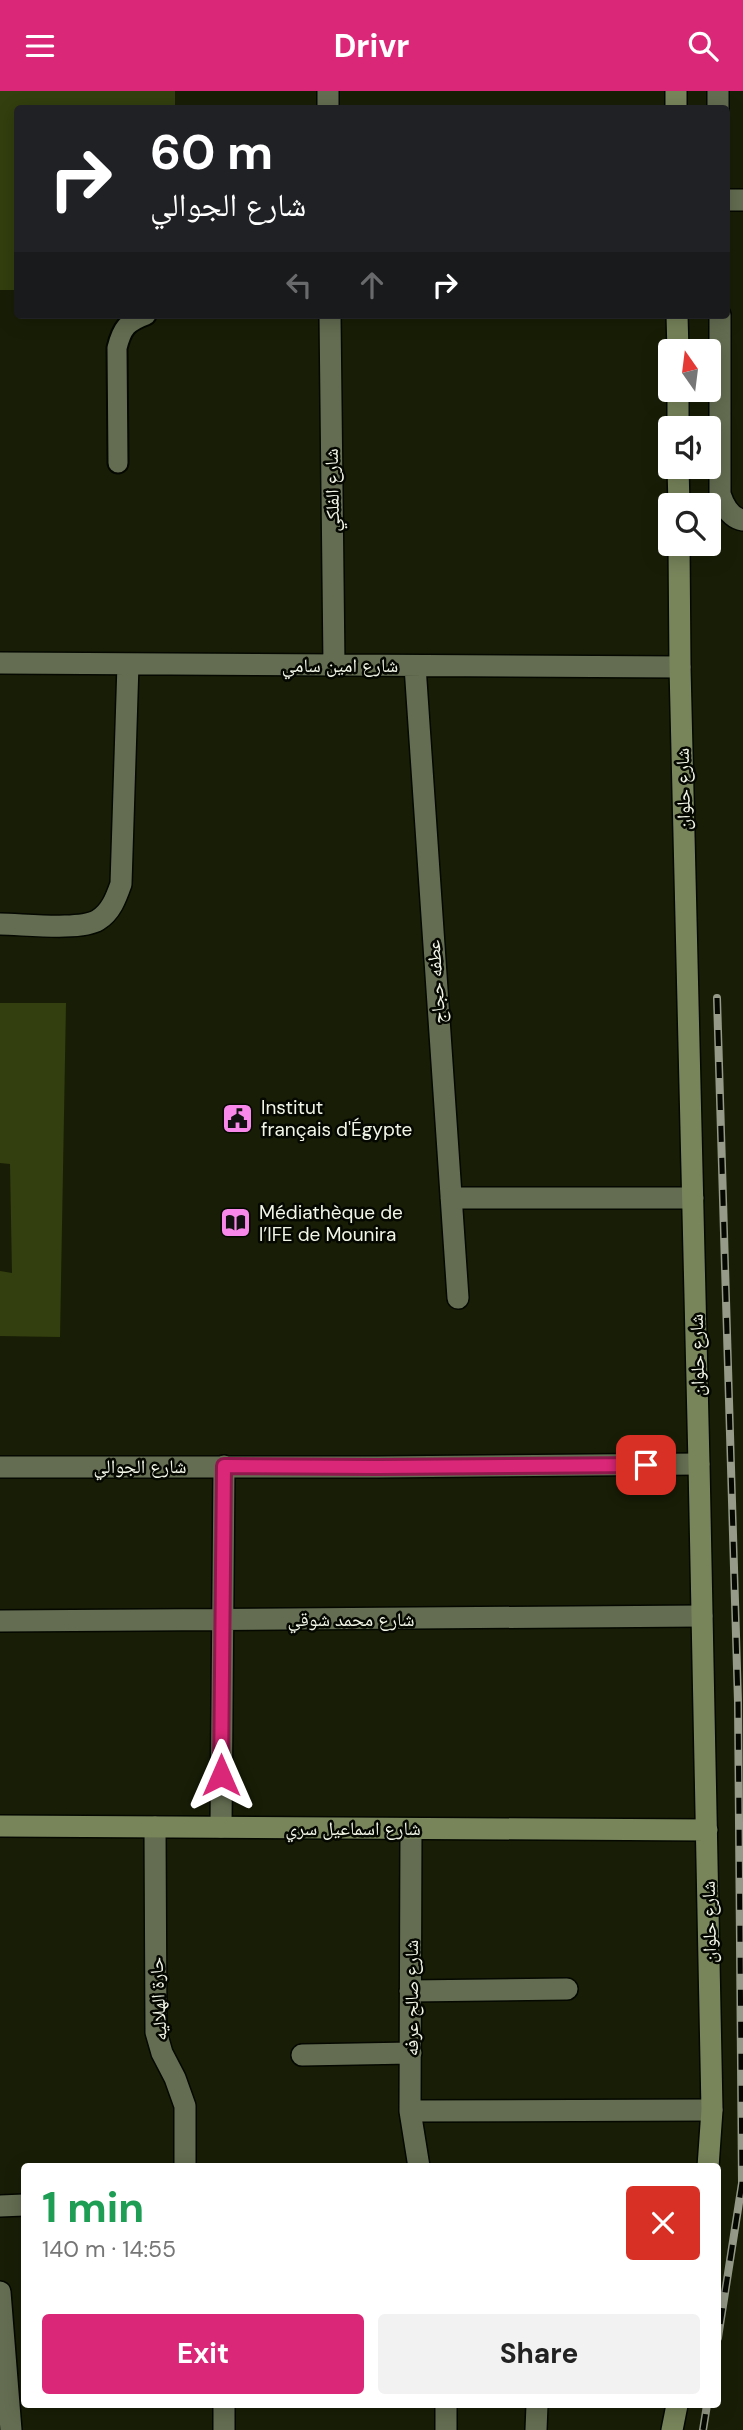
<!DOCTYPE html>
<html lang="en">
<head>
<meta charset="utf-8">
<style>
	body { margin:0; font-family:"DM Sans","Noto Naskh Arabic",sans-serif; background:#f2f2f2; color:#222; height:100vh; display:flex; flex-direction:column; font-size:26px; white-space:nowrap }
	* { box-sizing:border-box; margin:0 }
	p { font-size:23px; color:#767676 }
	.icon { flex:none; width:38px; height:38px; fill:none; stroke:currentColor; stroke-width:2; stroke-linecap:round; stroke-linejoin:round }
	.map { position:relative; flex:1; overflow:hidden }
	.sheet { position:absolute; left:21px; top:2072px; width:700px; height:245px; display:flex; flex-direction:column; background:#fff; border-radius:7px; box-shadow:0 4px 18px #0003 }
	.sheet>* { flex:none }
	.hud { position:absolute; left:14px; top:14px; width:716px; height:214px; border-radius:7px; box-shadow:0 4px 18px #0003; background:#202124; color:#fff; overflow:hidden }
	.needle { width:46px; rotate:346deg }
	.fabs { position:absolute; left:658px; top:248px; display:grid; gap:14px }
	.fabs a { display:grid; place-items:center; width:63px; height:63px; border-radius:7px; background:#fff; box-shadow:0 4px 18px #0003; font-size:35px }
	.pin { position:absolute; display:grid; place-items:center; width:60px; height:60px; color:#fff; margin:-30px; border-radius:14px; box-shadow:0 4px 10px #0006 }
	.me { position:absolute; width:77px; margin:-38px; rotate:0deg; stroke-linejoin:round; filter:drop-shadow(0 0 5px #0008) }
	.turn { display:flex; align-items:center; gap:24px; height:147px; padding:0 21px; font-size:32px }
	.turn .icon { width:91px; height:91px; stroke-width:2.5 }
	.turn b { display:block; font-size:49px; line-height:60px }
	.lanes { display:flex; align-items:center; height:66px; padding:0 21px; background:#0003; justify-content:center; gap:35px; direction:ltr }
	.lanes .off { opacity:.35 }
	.round { display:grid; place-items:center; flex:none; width:74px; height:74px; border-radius:7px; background:#f2f2f2 }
	.summary { display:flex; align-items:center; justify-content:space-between; height:119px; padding:0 21px }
	h1 { font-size:42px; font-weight:700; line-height:52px; color:#1e9e55 }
	.cta { display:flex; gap:14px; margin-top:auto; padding:14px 21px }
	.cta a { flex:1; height:80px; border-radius:7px; background:#db2777; color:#fff; font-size:28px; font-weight:700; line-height:80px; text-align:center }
	.cta a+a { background:#f2f2f2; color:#222 }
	header { display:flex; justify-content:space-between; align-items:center; height:91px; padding:0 21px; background:#db2777; color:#fff; font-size:32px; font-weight:700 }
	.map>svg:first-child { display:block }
	.green { fill:#333f0e }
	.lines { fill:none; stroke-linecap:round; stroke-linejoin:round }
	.lane-casing { stroke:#040800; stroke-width:23 }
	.street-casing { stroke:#040800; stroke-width:24 }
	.secondary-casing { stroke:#040800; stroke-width:24 }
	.lane { stroke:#646d51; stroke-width:19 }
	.street { stroke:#646d51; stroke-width:21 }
	.secondary { stroke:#78855b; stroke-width:21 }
	.rail-casing { stroke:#959b88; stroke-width:8 }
	.rail { stroke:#050701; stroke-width:5; stroke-dasharray:16; stroke-linecap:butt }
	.route-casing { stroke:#8e194d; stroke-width:18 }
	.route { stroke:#db2777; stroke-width:12 }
	.labels { text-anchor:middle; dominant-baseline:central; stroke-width:5; stroke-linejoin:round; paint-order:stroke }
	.street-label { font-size:19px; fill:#f1f6e7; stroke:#050701 }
	.poi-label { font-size:19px; fill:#f1f6e7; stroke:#050701; text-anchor:start }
</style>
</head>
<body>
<header><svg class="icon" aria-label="menu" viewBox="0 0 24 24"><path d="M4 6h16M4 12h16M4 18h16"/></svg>Drivr<svg class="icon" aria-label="search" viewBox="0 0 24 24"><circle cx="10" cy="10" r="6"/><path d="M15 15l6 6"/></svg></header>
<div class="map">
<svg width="743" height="2339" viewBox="0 0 743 2339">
	<rect width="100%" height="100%" fill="#181e06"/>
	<path class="green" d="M0,0h175v17l-157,1 -1,181h-17z
		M0,912h66l-6,334 -60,-1v-65l12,2 -2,-109 -10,-1z"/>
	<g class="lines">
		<defs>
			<path id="lane" d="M118,372l-1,-115c5,-20 10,-26 29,-33"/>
			<path id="street" d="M328,0v18
				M718,0v18
				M726,109h17
				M330,224l4,350
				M720,224v179c4,12 10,24 23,26
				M0,572l680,4
				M415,575l43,632
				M0,833c23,0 80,7 98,-4 13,-8 18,-22 23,-36l7,-220
				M451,1107h242
				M0,1376h377l322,-3
				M0,1530l702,-5
				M155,1736l1,205 6,21 13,25 10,28v61
				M221,1736l3,-361
				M411,1738l-1,282 9,56
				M410,1900l157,-2
				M302,1964l109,-2
				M410,2020l302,-1
				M0,2115l24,-1
				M0,2201l11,138
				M224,2339v-25
				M446,2339v-25
				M536,2339l1,-25"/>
			<path id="secondary" d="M676,0v18
				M677,224l1,37
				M678,299v39
				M678,376l1,39
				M679,453l1,123 19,797 13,646 -4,57
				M0,1735l707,4
				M672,2339l5,-25"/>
		</defs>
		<use href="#lane" class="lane-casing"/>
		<use href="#street" class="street-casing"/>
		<use href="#secondary" class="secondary-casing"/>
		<use href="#lane" class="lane"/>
		<use href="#street" class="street"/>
		<use href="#secondary" class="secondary"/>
		<defs>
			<path id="rail" d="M717,907l21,704 4,481 -24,155
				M703,2339l4,-25"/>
		</defs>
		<use href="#rail" class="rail-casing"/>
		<use href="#rail" class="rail"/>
	</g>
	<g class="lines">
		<defs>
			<path id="route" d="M221,1684l3,-309 153,1 269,-2"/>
		</defs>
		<use href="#route" class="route-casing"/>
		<use href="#route" class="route"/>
	</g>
	<defs>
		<symbol id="civic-square" viewBox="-11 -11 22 22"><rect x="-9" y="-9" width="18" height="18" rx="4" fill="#f888e9" stroke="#050701"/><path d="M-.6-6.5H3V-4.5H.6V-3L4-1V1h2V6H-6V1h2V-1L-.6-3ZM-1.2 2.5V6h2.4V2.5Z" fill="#111"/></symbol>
		<symbol id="library-square" viewBox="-11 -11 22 22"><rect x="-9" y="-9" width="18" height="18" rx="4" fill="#f888e9" stroke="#050701"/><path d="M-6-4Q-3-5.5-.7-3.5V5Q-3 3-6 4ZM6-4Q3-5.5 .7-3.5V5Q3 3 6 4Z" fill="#111"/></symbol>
	</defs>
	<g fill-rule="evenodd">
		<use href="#civic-square" x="220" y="1010" width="35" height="35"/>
		<use href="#library-square" x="218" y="1114" width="35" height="35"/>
	</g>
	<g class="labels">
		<g class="street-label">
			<text transform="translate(332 399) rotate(-91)">شارع الفلكي</text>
			<text x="340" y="574">شارع امين سامي</text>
			<text transform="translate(683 698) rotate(-91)">شارع حلوان</text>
			<text transform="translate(436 891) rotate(-94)">عطفه حجاج</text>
			<text transform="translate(697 1264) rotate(-91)">شارع حلوان</text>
			<text x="140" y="1375">شارع الجوالي</text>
			<text x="351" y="1528">شارع محمد شوقي</text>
			<text x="353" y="1737">شارع اسماعيل سري</text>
			<text transform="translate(709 1831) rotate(-91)">شارع حلوان</text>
			<text transform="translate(411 1907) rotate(-90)">شارع صالح عرفه</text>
			<text transform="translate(158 1908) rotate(-93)">حارة الهلاليه</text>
		</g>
		<g class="poi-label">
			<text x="261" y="1016">Institut<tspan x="261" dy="22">français d'Égypte</tspan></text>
			<text x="259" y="1121">Médiathèque de<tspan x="259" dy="22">l’IFE de Mounira</tspan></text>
		</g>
	</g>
</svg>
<div class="fabs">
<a><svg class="needle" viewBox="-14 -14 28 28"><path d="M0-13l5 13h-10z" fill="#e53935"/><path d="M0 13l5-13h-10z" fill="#767676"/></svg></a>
<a><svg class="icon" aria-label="sound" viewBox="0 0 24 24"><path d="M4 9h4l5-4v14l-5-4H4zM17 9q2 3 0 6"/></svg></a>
<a><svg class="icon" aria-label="search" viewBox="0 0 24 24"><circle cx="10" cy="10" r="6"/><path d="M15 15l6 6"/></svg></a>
</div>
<div class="pin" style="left:646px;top:1374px;background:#d93025"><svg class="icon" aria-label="arrive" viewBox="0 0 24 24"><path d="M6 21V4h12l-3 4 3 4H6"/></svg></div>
<svg class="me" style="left:221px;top:1684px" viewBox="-20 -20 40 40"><path d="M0-17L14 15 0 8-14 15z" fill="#db2777" stroke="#fff" stroke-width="4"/></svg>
<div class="hud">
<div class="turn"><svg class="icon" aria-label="right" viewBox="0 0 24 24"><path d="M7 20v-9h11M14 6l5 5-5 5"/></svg><div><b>60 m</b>شارع الجوالي</div></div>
<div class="lanes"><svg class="icon off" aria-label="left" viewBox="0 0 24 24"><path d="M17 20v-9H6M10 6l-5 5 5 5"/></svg><svg class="icon off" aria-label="ahead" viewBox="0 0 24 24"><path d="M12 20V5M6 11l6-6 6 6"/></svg><svg class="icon" aria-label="right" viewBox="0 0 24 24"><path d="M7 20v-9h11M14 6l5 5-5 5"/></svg></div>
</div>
<section class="sheet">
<div class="summary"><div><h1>1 min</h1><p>140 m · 14:55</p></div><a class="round" style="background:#d93025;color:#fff"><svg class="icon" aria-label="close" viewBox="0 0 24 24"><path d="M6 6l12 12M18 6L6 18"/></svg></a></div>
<div class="cta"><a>Exit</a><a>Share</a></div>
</section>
</div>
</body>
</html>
